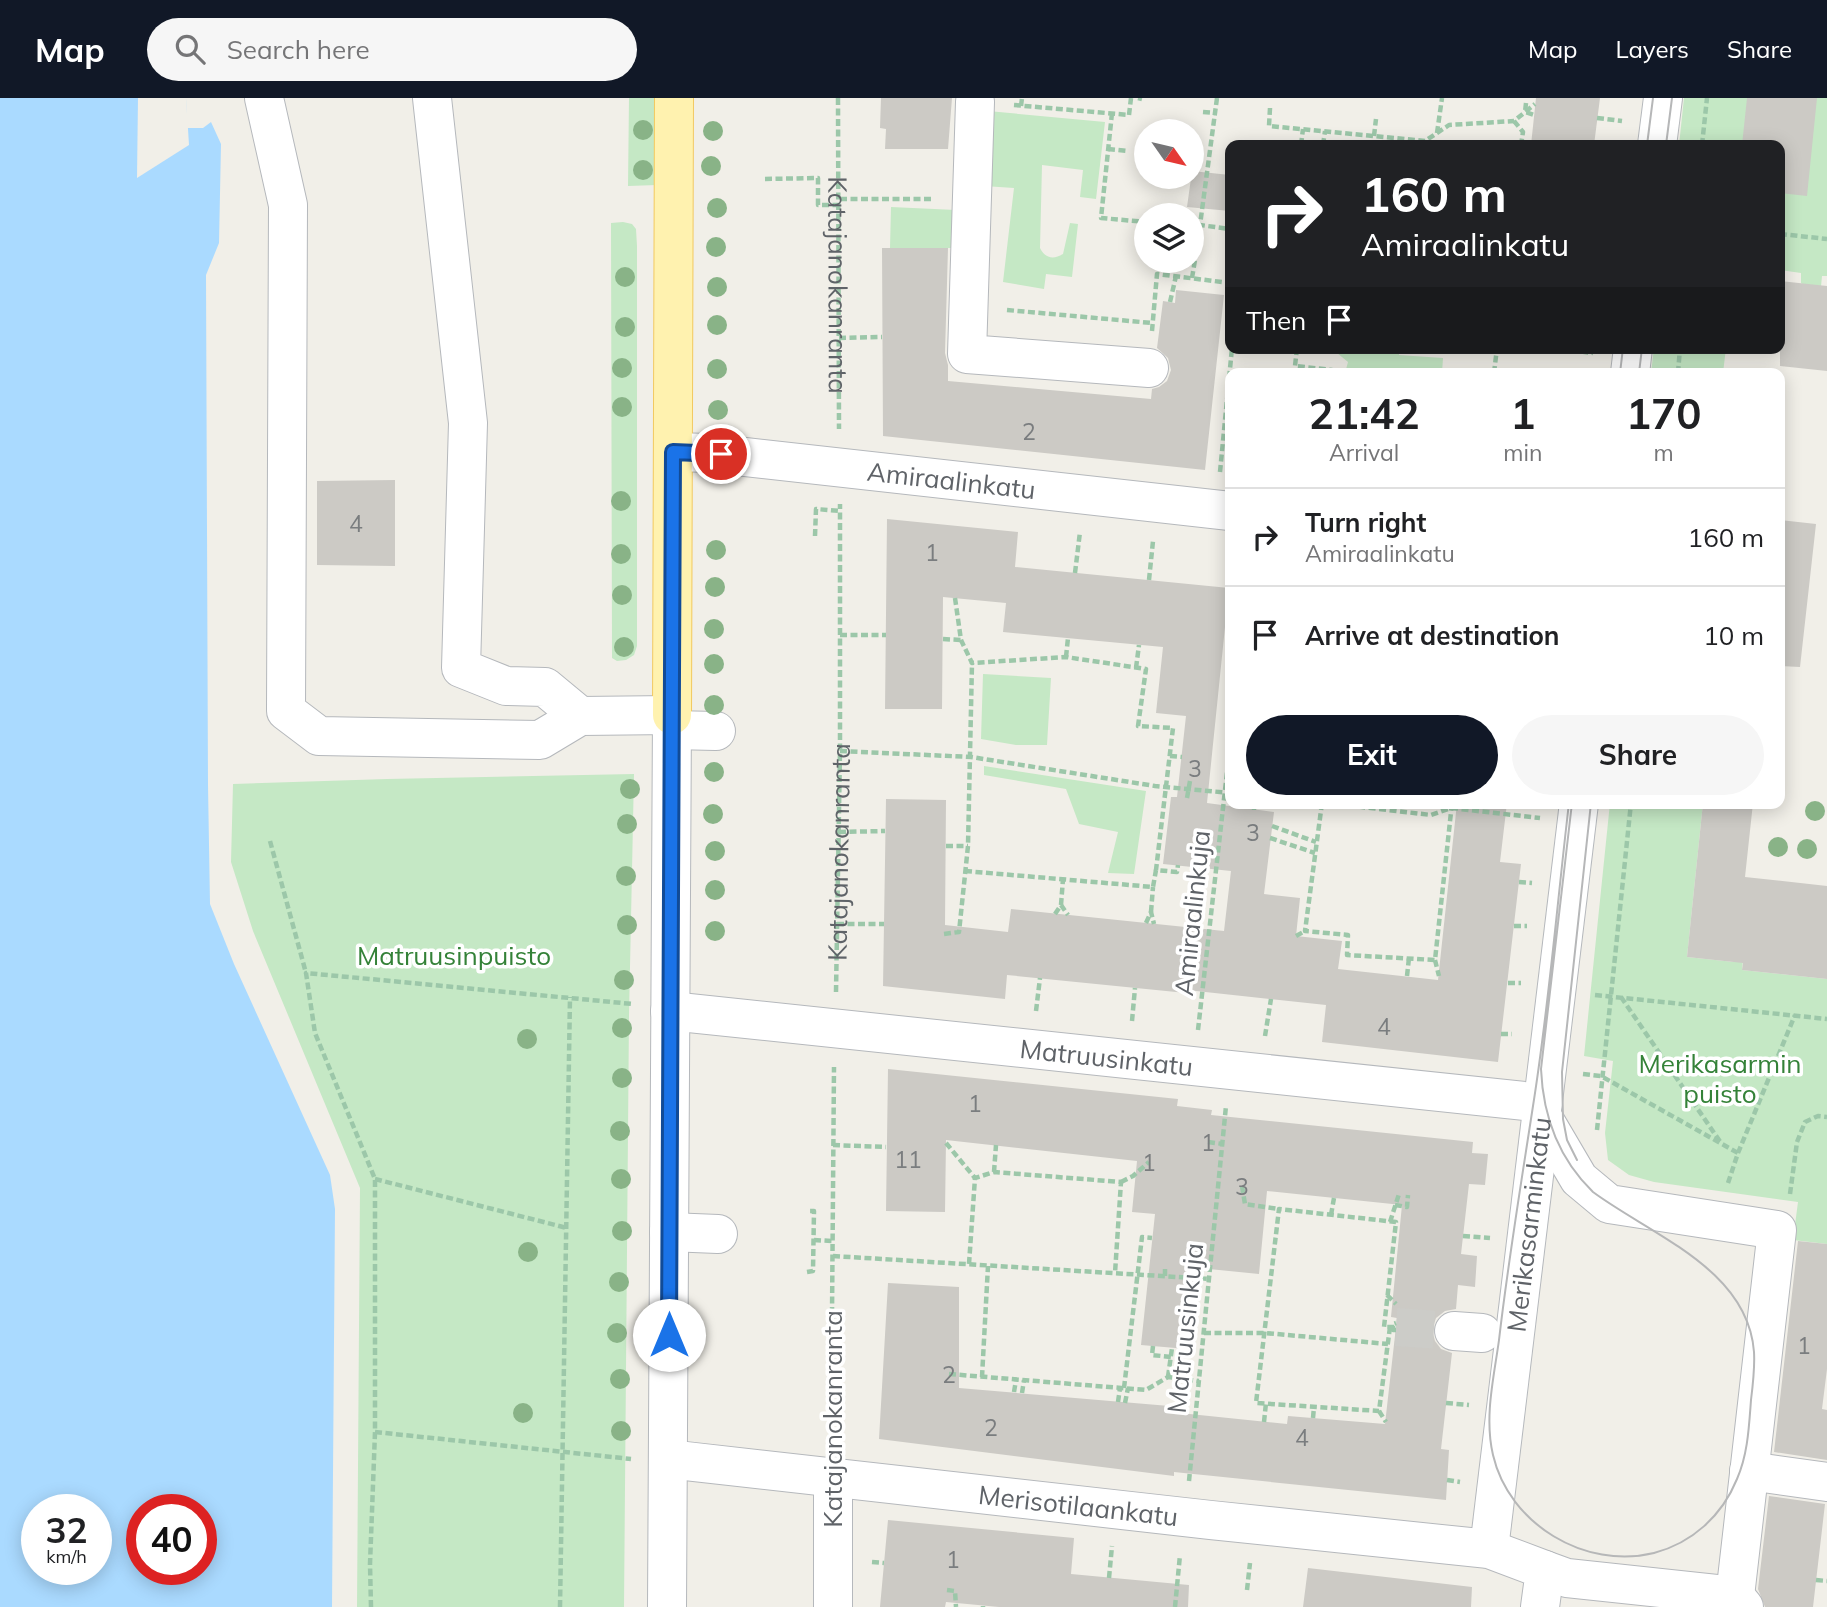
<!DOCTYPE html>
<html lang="en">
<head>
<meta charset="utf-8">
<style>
	body { margin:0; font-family:Mulish,sans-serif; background:#f6f6f6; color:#202124; height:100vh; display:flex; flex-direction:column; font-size:26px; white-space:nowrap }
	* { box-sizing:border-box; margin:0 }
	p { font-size:23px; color:#757577 }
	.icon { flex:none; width:38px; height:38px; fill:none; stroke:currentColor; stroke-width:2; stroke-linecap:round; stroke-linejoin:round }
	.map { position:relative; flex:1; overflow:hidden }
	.panel { position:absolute; left:1225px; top:270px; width:560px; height:441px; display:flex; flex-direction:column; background:#fff; border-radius:14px; box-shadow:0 4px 18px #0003 }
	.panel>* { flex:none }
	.hud { position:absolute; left:1225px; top:42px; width:560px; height:214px; border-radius:14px; box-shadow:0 4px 18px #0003; background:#202124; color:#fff; overflow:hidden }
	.needle { width:46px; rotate:124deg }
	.buttons { position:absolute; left:1134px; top:21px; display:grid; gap:14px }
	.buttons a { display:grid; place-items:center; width:70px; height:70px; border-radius:50%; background:#fff; box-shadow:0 4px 18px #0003; font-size:35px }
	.speed { position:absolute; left:21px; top:1396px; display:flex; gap:14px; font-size:35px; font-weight:700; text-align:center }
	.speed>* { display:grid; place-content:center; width:91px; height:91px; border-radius:50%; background:#fff; box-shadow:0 4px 18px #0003; line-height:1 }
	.speed small { font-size:18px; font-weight:400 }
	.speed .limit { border:10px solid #d22; background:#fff; color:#111 }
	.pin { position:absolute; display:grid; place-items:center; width:60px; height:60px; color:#fff; margin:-30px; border:4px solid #fff; border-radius:50%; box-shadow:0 2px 7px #0007 }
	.me { position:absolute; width:77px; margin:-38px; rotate:0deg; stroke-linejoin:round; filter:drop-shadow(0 0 5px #0008) }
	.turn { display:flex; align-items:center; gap:24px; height:147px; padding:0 21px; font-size:32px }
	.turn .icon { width:91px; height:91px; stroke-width:2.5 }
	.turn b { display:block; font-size:49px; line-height:60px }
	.then { display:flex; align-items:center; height:66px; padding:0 21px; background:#0003; gap:14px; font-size:26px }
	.eta { display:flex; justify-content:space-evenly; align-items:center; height:119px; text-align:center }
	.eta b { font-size:42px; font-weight:700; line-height:49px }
	.button { display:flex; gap:14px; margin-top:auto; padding:14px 21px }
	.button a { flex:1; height:80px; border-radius:42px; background:#111827; color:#fff; font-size:28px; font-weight:700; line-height:80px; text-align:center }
	.button a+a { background:#f6f6f6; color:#202124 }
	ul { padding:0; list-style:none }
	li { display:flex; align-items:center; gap:21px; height:98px; padding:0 21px; border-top:2px solid #e0e0e0 }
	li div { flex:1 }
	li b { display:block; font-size:26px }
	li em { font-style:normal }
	header { display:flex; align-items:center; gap:42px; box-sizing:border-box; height:98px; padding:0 35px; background:#111827; color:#fff }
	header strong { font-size:33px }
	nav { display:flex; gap:38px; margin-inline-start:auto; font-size:24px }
	.search { width:490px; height:63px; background:#f6f6f6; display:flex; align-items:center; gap:18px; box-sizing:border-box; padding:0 24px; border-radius:38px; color:#757577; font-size:26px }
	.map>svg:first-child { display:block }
	.green { fill:#c5e8c5 }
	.water { fill:#aadaff; fill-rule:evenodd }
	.pier { fill:#f1efe8 }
	.building { fill:#cccac5 }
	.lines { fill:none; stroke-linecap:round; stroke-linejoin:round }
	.minor-tunnel { stroke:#ccccc8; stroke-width:38; stroke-dasharray:38 19; stroke-linecap:butt }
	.minor-casing { stroke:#b5b8bc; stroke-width:40 }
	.major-casing { stroke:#f2c960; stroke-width:40 }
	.path { stroke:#9cc7a9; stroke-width:4.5; stroke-dasharray:7 3.5; stroke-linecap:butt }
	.minor { stroke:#fff; stroke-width:38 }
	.major { stroke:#fff2af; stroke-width:38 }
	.tram { stroke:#b6b7b8; stroke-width:2 }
	.tree { fill:#89b387 }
	.route-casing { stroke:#114b97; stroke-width:18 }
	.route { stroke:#1a73e8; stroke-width:12 }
	.labels { text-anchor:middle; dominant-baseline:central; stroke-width:7; stroke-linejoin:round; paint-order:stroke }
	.number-label { font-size:23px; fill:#7a7d7f }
	.street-label { font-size:26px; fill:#5f6368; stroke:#fff }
	.park-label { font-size:26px; fill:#348238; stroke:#fff }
</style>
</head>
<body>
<header>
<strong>Map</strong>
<div class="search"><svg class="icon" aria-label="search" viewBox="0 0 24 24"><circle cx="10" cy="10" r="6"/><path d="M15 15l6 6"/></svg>Search here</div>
<nav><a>Map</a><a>Layers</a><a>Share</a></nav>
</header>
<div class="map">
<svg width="1827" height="1509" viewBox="0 0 1827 1509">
	<rect width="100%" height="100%" fill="#f1efe8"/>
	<path class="green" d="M629,0h28v87l-29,1z
		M1684,0h143v178h-5l-2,21 -19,-14v-10l-21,-3v-125h-101z
		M988,13l117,11 -9,77 -16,-2 3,-27 -41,-5 -2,83c5,10 13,12 23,6l7,-31 8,1 -6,53 -26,-3 -2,15 -41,-7 11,-94 -30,-2z
		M891,109l65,3 6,38h-72z
		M623,124l9,2 4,5 1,17v400l-3,9 -8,5 -9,1 -5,-3 -1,-435z
		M1331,250h68v7l44,3 -1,15h-97l3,-11z
		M1654,250h72l-3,25h-72z
		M983,576l68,4 -4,67h-31l-35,-6z
		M984,668l162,25 -12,83 -26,-1 10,-41 -39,-8 -13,-35 -82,-14z
		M634,676l-5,241 -5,592h-267l3,-419 -107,-257 -22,-69 2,-78 154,-5z
		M1610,705h93l-16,154 47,5 10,-14 -2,22 85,9v265l-34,-4 5,-38 -144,-20 -25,-7 -21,-15 -3,-27 8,-72 -29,-5z"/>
	<path class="water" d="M0,0h186l1,30h16l8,-6 10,22 -2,99 -13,32 2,510 2,119 24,60 96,211 5,34 -3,398h-332zM37,1412h59v60h-59zM142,1412h59v60h-59z"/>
	<path class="pier" d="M138,0h48l3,47 -52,33z"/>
	<path class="building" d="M881,0h71l-4,51h-63l1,-20 -6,-1z
		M1536,0h64l-6,47h-63z
		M1747,0h70l-10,98 -27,-3v-48h-38z
		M1192,73l38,4v36l-43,-4z
		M882,150h66l-3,105 3,12v16l203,18 1,-10 7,-2 8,-6 4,-11 -3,-12 -11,-10 6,-47 12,2 1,-13 48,5 -19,175 -322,-34z
		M1780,183l47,5v85l-47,-5z
		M395,382v86l-78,-1v-84z
		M887,421l131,13 -3,35 214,21 -22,215 67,9 -10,82 36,4 -4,38 46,5 -4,28 100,11 19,-177h50l-7,59 21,2 -23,198 -176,-20 4,-37 -139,-15 -1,3 -179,-18 -2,24 -122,-13 3,-187 60,1 -1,125 63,7 3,-23 213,22 7,-60 -68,-7 8,-67h6l9,-81 -30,-3 7,-66 -160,-15 3,-29 -63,-6 -1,112h-57z
		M1780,422l36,4 -16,143 -20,-1z
		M1703,705h50l-8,74 82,9v93l-85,-9 1,-7 -56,-6z
		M888,971l290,30 -1,7 35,4 -1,5 262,27 -1,11 16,1 -3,31 -16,-1 -8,70 16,2 -2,31 -17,-2 -2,24 -11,2 -9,7 -4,12 3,11 6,8 11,4 -11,96 8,1 -3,50 -272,-28v4l-295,-37 9,-156 71,4v101l222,19 -1,6 107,11 1,-8 97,8 12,-106 -6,-1 11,-112 -135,-14 -8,83 -60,-6 -7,28 -5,53 -46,-4 14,-131 -23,-2 5,-51 -191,-21 -1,72 -59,-1z
		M1798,1143l29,3v125l-5,40 5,1v50l-53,-8z
		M1769,1398l56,8 -12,103h-48l-7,-18z
		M888,1422l186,18 -3,36 118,11 -1,22h-189l-53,-5 -1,5h-65z
		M1308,1470l164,19 -1,20h-168z"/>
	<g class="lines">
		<path class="minor-tunnel" d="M1396,1229l58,4"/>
		<defs>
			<g id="minor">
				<path d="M264,0l24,107 -2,506 33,25 221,4 40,-24 92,-1 -5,892"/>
				<path d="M432,0l36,325 -7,245 45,18 39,1 35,29"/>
				<path d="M975,4l-8,252 182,14"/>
				<path d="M1657,47l6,-47"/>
				<path d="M1630,275l3,-25"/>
				<path id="s3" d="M673,354l37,1 520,58"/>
				<path d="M672,632l44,1"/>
				<path id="s4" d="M670,913l873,92"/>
				<path d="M1542,1018l37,63 30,25 168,26 -42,366"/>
				<path d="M669,1134l49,2"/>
				<path d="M1454,1233l28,2"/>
				<path id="s5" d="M668,1361l543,61 278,29 56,21 -5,37"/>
				<path d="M1749,1373l78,11"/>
				<path d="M833,1378v131"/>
				<path id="s6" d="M1489,1451l90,-746"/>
				<path d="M1545,1472l22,8 168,18 9,11"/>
			</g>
			<path id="major" d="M672,617l2,-617"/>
		</defs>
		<use href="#minor" class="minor-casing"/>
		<use href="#major" class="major-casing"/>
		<g class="path">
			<path id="s1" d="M838,0l1,331"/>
			<path d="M1138,0l4,1"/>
			<path d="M1217,0l-17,127 30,4"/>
			<path d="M1526,5l-1,9 9,3"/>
			<path d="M1014,7l115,10 2,-17"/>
			<path d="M1021,8l1,-8"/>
			<path d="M1270,10l-1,18 156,15 24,-16 65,-4 21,-17"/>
			<path d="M1203,14l12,1"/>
			<path d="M1112,15l-11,105 45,4"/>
			<path d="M1597,20l25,3"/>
			<path d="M1514,23l9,11 -2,13"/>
			<path d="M1437,35l5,-35"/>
			<path d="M1374,38l2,-17"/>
			<path d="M1301,47l2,-16"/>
			<path d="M1323,47l2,-14"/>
			<path d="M1702,47l5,-47"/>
			<path d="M1108,51l20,2"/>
			<path d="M765,81l53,-1v27h21"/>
			<path d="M840,101h93"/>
			<path d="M1780,136l47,5"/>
			<path d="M1192,144h6l2,-17"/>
			<path d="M1192,180l6,-36"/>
			<path d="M1170,204l6,-26"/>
			<path d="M1007,212l145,13"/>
			<path d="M1152,233l5,-57 73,9"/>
			<path d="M839,240l43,-1"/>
			<path d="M1297,250l-2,18 37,4v3"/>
			<path d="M1550,250l43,5"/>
			<path d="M1494,275l3,-25"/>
			<path d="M1678,275l2,-25"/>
			<path d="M1220,374l12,-124"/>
			<path d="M815,438l1,-27 24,2"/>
			<path d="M1075,475l5,-41"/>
			<path d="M1149,482l4,-39"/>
			<path d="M955,500l6,42 11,23 94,-6 80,12 -8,57 35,2 -17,142 21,2 1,-7"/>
			<path d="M1226,516h4"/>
			<path d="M840,537h46"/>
			<path d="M943,541l18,1"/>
			<path d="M1066,559l2,-19"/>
			<path d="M1136,570l3,-23"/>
			<path d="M840,653l131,6 184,29 75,7"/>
			<path d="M1170,658l12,1"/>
			<path d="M1187,700l3,-17"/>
			<path d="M1254,705v7"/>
			<path d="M1322,705l-17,128 43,4 -1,20 88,5 17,-157"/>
			<path d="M1327,705l104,12 20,-7 89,10"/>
			<path d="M1272,728l44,16"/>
			<path d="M839,734l46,-1"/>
			<path d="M1270,740l45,15"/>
			<path d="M270,743l36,132"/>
			<path d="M946,748h22"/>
			<path d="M965,773l188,16 3,-17"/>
			<path d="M1519,784l13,1"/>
			<path d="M1061,807l2,-26"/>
			<path d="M1151,814l2,-25"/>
			<path d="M1055,816l6,-9 7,10"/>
			<path d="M1146,825l5,-11 3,12"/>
			<path d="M837,826h47"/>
			<path d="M1514,828h13"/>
			<path d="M944,836l15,-2 9,-86 4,-183"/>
			<path d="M1296,838l9,-5"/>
			<path d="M1435,862l4,16"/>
			<path d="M1407,878l2,-18"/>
			<path d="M1508,885h13"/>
			<path id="s2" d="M836,894l4,-241v-247"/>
			<path d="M1595,897l232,24"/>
			<path d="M1621,899l100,146"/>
			<path d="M1036,913l4,-33"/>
			<path d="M1132,923l3,-33"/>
			<path d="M1198,932l32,-284"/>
			<path d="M1501,936h11"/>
			<path d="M1265,938l6,-37"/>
			<path d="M1583,976l18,2 137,77"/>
			<path d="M1597,1032l34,-327"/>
			<path d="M1208,1044l15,2"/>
			<path d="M946,1045l29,35"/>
			<path d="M833,1047l53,2"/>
			<path d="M994,1074l2,-27"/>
			<path d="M375,1081l192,49"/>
			<path d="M1121,1084l12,-6 16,-14"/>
			<path d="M1728,1085l10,-30 57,-138"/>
			<path d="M1242,1088l3,18 34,5"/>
			<path d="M1790,1096l7,-52 8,-20 13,-6 9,1"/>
			<path d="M1395,1107l12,2 1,-12"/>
			<path d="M1331,1117l3,-17"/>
			<path d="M1390,1124l9,-28"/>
			<path d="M1463,1138l27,2"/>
			<path d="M814,1142l18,1"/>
			<path d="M833,1158l377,23"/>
			<path d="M969,1166l6,-86 19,-6 127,10 -6,91"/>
			<path d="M807,1174l6,-1 1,-60h-7"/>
			<path d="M1165,1178v-9"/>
			<path d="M1387,1197l9,9"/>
			<path d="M1390,1229l-11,84 -123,-8 23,-194 117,13 -12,105h12"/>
			<path d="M1396,1232h-3v-6l3,-1"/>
			<path d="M1204,1235h61l123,11"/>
			<path d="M1153,1248l-1,9 19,2"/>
			<path d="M949,1276l197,16 22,-13 31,4"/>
			<path d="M982,1279l6,-111"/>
			<path d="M1168,1279l4,-29"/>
			<path d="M1124,1290l18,-151 10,1"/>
			<path d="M1014,1294l2,-12"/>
			<path d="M1022,1295l2,-13"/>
			<path d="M1118,1304l2,-14"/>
			<path d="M1125,1305l3,-15"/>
			<path d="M1446,1305l23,2"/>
			<path d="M1379,1313l7,11"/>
			<path d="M1313,1320l1,-11"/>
			<path d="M1264,1324l2,-19"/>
			<path d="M375,1334l256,27"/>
			<path d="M831,1342l3,-373"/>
			<path d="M1447,1382l13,2"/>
			<path d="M1189,1383l37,-375"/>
			<path d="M872,1464l12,1"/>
			<path d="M1109,1480l3,-32"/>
			<path d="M1816,1482l11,1"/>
			<path d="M947,1492l8,1 1,16"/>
			<path d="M1247,1492l3,-27"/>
			<path d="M371,1509l-1,-43 5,-132v-253l-60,-146 -9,-60 327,31"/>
			<path d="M560,1509l10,-610"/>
			<path d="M983,1509v-1"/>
			<path d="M1175,1509l5,-52"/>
		</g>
		<use href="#minor" class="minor"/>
		<use href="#major" class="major"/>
		<path class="tram" d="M1647,47l6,-47
			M1666,47l6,-47
			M1620,275l3,-25
			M1639,275l3,-25
			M1569,705c-12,101 -20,203 -36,303 -12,78 -25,156 -34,234 -5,37 -15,77 -6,115 16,69 92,115 161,98 38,-10 68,-37 83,-74 11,-25 12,-53 14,-79 2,-16 4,-32 3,-48 -6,-83 -103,-117 -161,-160 -35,-34 -50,-75 -52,-123l31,-266
			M1577,1062l-10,-20 -4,-21 -1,-47 29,-269"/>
	</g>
	<g class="tree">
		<circle cx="643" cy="32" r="10"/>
		<circle cx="713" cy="33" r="10"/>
		<circle cx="711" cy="68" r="10"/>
		<circle cx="643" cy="72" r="10"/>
		<circle cx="717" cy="110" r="10"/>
		<circle cx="716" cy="149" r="10"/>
		<circle cx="625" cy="179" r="10"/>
		<circle cx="717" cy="189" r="10"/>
		<circle cx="717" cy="227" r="10"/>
		<circle cx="625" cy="229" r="10"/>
		<circle cx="622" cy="270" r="10"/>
		<circle cx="717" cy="271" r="10"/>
		<circle cx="622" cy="309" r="10"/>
		<circle cx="718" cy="312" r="10"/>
		<circle cx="621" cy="403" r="10"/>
		<circle cx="716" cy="452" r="10"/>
		<circle cx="621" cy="456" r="10"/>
		<circle cx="715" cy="489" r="10"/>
		<circle cx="622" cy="497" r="10"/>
		<circle cx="714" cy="531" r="10"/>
		<circle cx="624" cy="549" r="10"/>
		<circle cx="714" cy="566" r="10"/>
		<circle cx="714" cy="607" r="10"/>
		<circle cx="714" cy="674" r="10"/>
		<circle cx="630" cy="691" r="10"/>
		<circle cx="1815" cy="713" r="10"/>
		<circle cx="713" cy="716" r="10"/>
		<circle cx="627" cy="726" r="10"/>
		<circle cx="1778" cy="749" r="10"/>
		<circle cx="1807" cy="751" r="10"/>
		<circle cx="715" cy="753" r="10"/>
		<circle cx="626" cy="778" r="10"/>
		<circle cx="715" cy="792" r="10"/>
		<circle cx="627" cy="827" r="10"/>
		<circle cx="715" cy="833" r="10"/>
		<circle cx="624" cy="882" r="10"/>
		<circle cx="622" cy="930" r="10"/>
		<circle cx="527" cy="941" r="10"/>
		<circle cx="622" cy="980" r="10"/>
		<circle cx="620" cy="1033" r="10"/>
		<circle cx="621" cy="1081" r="10"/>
		<circle cx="622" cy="1133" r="10"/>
		<circle cx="528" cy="1154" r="10"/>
		<circle cx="619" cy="1184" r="10"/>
		<circle cx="617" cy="1235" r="10"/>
		<circle cx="620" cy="1281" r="10"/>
		<circle cx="523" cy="1315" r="10"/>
		<circle cx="621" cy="1333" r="10"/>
	</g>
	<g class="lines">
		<defs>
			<path id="route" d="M669,1237l4,-883 48,2"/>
		</defs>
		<use href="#route" class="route-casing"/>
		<use href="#route" class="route"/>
	</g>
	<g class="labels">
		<g class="number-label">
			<text x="1029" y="333">2</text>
			<text x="356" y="425">4</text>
			<text x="932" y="454">1</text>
			<text x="1195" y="670">3</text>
			<text x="1253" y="734">3</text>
			<text x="1384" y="928">4</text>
			<text x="975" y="1005">1</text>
			<text x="1208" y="1044">1</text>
			<text x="908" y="1061">11</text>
			<text x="1149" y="1064">1</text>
			<text x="1242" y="1088">3</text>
			<text x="1804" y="1247">1</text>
			<text x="949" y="1276">2</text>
			<text x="991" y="1329">2</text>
			<text x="1302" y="1339">4</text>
			<text x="953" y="1461">1</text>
		</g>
		<g class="street-label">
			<text stroke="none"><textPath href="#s1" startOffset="187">Katajanokanranta</textPath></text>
			<text stroke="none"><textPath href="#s3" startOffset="280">Amiraalinkatu</textPath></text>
			<text stroke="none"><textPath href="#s2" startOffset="140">Katajanokanranta</textPath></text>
			<text transform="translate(1192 815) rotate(-84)">Amiraalinkuja</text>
			<text stroke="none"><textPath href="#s4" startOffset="439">Matruusinkatu</textPath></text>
			<text stroke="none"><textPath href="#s6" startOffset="327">Merikasarminkatu</textPath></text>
			<text transform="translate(1185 1230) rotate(-84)">Matruusinkuja</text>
			<text transform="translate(832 1321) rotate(-90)">Katajanokanranta</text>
			<text stroke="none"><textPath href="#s5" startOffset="413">Merisotilaankatu</textPath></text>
		</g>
		<g class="park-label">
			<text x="454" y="857">Matruusinpuisto</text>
			<text x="1720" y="965">Merikasarmin<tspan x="1720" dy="30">puisto</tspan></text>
		</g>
	</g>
</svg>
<div class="buttons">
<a><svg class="needle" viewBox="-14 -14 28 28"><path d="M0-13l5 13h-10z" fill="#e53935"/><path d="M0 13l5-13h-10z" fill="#757577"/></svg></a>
<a><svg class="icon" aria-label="layers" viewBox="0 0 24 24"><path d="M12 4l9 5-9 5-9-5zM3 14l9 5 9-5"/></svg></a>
</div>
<div class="speed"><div>32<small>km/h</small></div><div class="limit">40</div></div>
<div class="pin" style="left:721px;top:356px;background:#d93025"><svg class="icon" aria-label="arrive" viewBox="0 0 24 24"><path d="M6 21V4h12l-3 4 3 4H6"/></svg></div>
<svg class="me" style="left:669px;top:1237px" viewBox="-20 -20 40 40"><circle r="19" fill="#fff"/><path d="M0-13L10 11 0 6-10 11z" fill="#1a73e8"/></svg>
<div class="hud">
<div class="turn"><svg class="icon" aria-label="right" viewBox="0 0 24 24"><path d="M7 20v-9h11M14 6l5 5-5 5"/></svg><div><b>160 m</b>Amiraalinkatu</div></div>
<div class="then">Then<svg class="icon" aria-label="arrive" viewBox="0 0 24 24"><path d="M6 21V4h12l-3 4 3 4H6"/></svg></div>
</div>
<section class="panel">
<div class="eta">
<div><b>21:42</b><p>Arrival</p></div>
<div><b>1</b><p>min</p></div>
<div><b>170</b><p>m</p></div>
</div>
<ul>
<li><svg class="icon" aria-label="right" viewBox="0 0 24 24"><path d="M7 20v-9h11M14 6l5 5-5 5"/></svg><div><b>Turn right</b><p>Amiraalinkatu</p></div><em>160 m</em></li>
<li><svg class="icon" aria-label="arrive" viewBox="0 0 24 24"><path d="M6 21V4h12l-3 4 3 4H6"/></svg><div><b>Arrive at destination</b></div><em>10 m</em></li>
</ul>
<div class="button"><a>Exit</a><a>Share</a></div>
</section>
</div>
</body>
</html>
